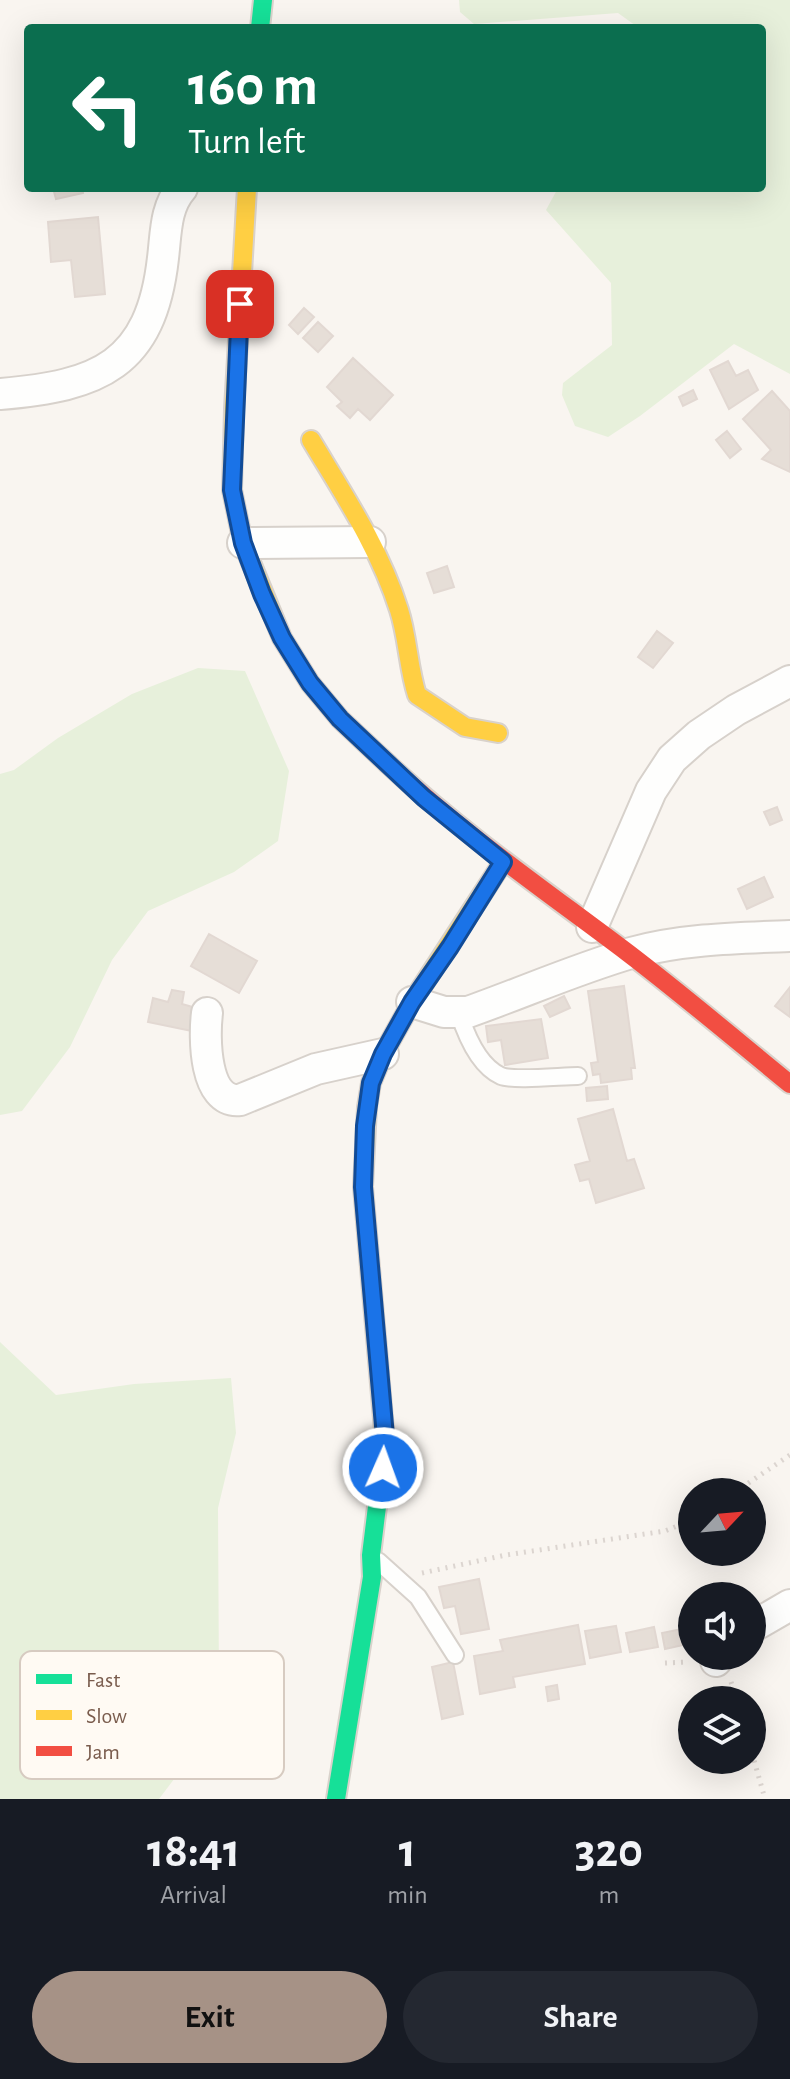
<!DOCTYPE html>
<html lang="en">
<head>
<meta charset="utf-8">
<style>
	body { margin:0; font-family:"Alegreya Sans",sans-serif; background:#242831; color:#f1f3f6; height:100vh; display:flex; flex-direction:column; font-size:30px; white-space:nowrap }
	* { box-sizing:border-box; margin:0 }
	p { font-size:26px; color:#9ea1a6 }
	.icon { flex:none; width:44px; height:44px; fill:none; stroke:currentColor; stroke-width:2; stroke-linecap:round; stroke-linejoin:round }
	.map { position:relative; height:1799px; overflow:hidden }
	.drawer { display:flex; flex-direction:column; background:#171b24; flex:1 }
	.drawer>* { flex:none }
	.banner { position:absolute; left:24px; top:24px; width:742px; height:168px; border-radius:8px; box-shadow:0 8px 32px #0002; background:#0b6e4f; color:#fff; overflow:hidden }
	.needle { width:52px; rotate:64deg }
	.tools { position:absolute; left:678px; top:1478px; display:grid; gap:16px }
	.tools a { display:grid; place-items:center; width:88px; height:88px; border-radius:50%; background:#171b24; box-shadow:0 8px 32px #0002; font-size:40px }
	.pin { position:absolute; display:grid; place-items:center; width:68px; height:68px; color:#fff; margin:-34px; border-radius:16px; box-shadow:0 4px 12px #0006 }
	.me { position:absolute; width:88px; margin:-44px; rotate:2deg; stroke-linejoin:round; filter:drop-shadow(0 0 6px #0008) }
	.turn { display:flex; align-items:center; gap:28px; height:168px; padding:0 32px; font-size:36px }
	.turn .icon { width:104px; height:104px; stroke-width:2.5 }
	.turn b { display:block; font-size:56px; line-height:68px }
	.eta { display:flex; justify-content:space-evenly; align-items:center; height:136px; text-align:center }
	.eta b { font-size:48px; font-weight:700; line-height:56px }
	.button { display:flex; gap:16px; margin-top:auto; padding:16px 32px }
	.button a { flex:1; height:92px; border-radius:48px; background:#a69286; color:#111; font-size:32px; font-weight:700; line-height:92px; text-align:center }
	.button a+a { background:#242831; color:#f1f3f6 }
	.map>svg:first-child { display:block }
	.green { fill:#e7f0db }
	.building { fill:#e6ded7; stroke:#e2d8d2; stroke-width:2 }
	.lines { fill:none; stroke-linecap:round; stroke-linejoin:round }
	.lane-casing { stroke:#d7d1cb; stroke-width:20 }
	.street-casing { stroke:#d7d1cb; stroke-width:34 }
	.fast-casing { stroke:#d9d2cb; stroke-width:22 }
	.slow-casing { stroke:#d9d2cb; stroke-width:22 }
	.jam-casing { stroke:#d9d2cb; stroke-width:22 }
	.path { stroke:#dcd5d0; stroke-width:5; stroke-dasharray:2 6; stroke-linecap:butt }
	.lane { stroke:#fefefd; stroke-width:16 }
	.street { stroke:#fefefd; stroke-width:30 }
	.fast { stroke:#16e098; stroke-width:18 }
	.slow { stroke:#ffcf43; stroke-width:18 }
	.jam { stroke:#f24e42; stroke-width:18 }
	.route-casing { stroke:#114b97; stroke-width:20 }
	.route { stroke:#1a73e8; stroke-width:14 }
	.key { fill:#fffaf3; stroke:#d7cbc1; stroke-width:2 }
	.key-label { font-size:22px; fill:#7a5c4d }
</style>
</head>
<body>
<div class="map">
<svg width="790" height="1799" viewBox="0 0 790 1799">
	<rect width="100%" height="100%" fill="#f9f5f0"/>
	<path class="green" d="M459,0h331v374l-56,-30 -94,72 -32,21 -33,-11 -13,-31 1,-12 49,-38 -1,-62 -65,-73 12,-22h204v-160h-123l-21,-15 -144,11 -14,-12z
		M198,668l47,3 44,100 -11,70 -44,31 -86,39 -36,49 -42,87 -48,64 -22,4v-341l14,-4 44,-32 74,-44z
		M0,1342l56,53 78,-11 97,-6 5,55 -18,75 1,178 -29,72 -31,41h-159z"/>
	<path class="building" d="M53,188h29l1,5 -27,6z
		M98,217l7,77 -30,3 -4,-37 -20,2 -3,-40z
		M304,308l10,9 -16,17 -9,-9z
		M318,322l15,14 -15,16 -15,-14z
		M353,358l40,37 -23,25 -12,-11 -8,9 -13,-12 5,-4 -15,-15z
		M728,361l8,15 12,-6 10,20 -29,19 -19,-39z
		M693,390l4,9 -14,7 -4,-9z
		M772,391l18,20v61l-28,-13 9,-9 -28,-31z
		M727,431l14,18 -11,9 -14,-18z
		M447,566l7,21 -20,6 -7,-20z
		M657,631l16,12 -20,25 -15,-11z
		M777,807l5,13 -12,5 -6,-13z
		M764,877l9,20 -26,12 -9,-20z
		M209,934l48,27 -18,32 -48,-27z
		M624,986l11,82h-4l1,11 -31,4 -1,-9 -7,1 -2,-12 7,-1 -10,-71z
		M790,987v30l-15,-11z
		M172,990l12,2 -2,12 14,4 -4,23 -44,-9 5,-24 15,4z
		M564,996l6,12 -20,9 -6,-11z
		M541,1019l7,39 -43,7 -4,-25 -13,2 -2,-16z
		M607,1086l1,13 -21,2 -1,-13z
		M613,1109l14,52 7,-2 10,29 -48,15 -7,-24 -9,2 -5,-16 15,-4 -12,-42z
		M479,1579l10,50 -28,5 -6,-28 -11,2 -5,-21z
		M578,1625l7,39 -72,13 2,10 -35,7 -6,-38 29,-5 -3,-11z
		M616,1626l5,26 -31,6 -5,-27z
		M654,1627l4,20 -28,5 -4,-19z
		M692,1627v16l-27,6 -3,-16z
		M453,1662l10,52 -21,5 -10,-52z
		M557,1685l2,14 -11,2 -2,-14z"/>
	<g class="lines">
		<defs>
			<path id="lane" d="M459,1013c7,22 20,53 42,63 13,5 61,0 77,0
				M378,1561l40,36 37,58"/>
			<path id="street" d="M0,394c99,-8 151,-29 163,-136 3,-24 2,-51 19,-70
				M243,543l127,-1
				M592,927l59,-136 21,-32 27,-24 37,-25 54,-29
				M412,1002l32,10h24c54,-19 108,-43 163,-59 51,-14 106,-15 159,-17
				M207,1013c-3,24 -3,91 33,87l76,-31 67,-15
				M752,1627l38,-22
				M716,1661l4,-5"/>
			<path id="fast" d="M260,28l3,-28
				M336,1799l36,-222 -1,-22 14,-113"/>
			<path id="slow" d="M247,188l-13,221 -2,81 11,53 39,95 28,45 30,36 48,45
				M311,440c33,55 69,109 88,170 9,28 9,57 18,85l48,32 33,6
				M385,1442l-22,-255 4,-80 4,-24 12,-29 29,-52 91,-140"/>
			<path id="jam" d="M388,764c75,70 158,127 240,189 55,42 108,87 162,131"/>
		</defs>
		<use href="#lane" class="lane-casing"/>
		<use href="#street" class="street-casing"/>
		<use href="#fast" class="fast-casing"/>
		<use href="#slow" class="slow-casing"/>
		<use href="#jam" class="jam-casing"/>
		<path class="path" d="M735,1492l55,-37
			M422,1573l84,-18 159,-24 27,-11
			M665,1663l24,-1
			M731,1682l6,18
			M752,1753l13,46"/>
		<use href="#lane" class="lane"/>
		<use href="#street" class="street"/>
		<use href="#fast" class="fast"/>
		<use href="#slow" class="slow"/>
		<use href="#jam" class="jam"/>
	</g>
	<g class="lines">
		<defs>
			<path id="route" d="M240,304l-8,186 11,53 19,51 20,44 28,45 30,36 84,79 79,64 -53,85 -38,55 -29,52 -12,29 -6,43 -2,61 23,261 -3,20"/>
		</defs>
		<use href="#route" class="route-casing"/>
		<use href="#route" class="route"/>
	</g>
	<rect x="20" y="1651" width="264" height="128" rx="12" class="key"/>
	<rect x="36" y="1674" width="36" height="10" fill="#16e098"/>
	<rect x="36" y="1710" width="36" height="10" fill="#ffcf43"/>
	<rect x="36" y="1746" width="36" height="10" fill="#f24e42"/>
	<g class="key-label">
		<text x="86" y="1687">Fast</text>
		<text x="86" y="1723">Slow</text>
		<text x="86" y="1759">Jam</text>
	</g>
</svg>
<div class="tools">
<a><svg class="needle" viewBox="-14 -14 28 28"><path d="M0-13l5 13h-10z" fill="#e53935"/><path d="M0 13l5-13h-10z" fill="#9ea1a6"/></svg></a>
<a><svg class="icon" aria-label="sound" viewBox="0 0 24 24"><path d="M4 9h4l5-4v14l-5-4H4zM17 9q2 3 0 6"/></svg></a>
<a><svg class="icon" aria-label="layers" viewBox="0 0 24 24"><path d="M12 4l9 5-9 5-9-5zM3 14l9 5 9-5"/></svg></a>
</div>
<div class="pin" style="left:240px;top:304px;background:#d93025"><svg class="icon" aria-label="arrive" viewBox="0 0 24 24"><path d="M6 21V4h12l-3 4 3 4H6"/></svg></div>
<svg class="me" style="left:383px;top:1468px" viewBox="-20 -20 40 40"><circle r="17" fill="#1a73e8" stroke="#fff" stroke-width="3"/><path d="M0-11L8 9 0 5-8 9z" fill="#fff"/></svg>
<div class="banner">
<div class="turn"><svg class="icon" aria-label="left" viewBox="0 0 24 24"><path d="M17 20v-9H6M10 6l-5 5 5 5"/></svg><div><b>160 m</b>Turn left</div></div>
</div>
</div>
<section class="drawer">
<div class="eta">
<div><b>18:41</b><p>Arrival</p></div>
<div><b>1</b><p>min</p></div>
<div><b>320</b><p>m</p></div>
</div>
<div class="button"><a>Exit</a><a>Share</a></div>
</section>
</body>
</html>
